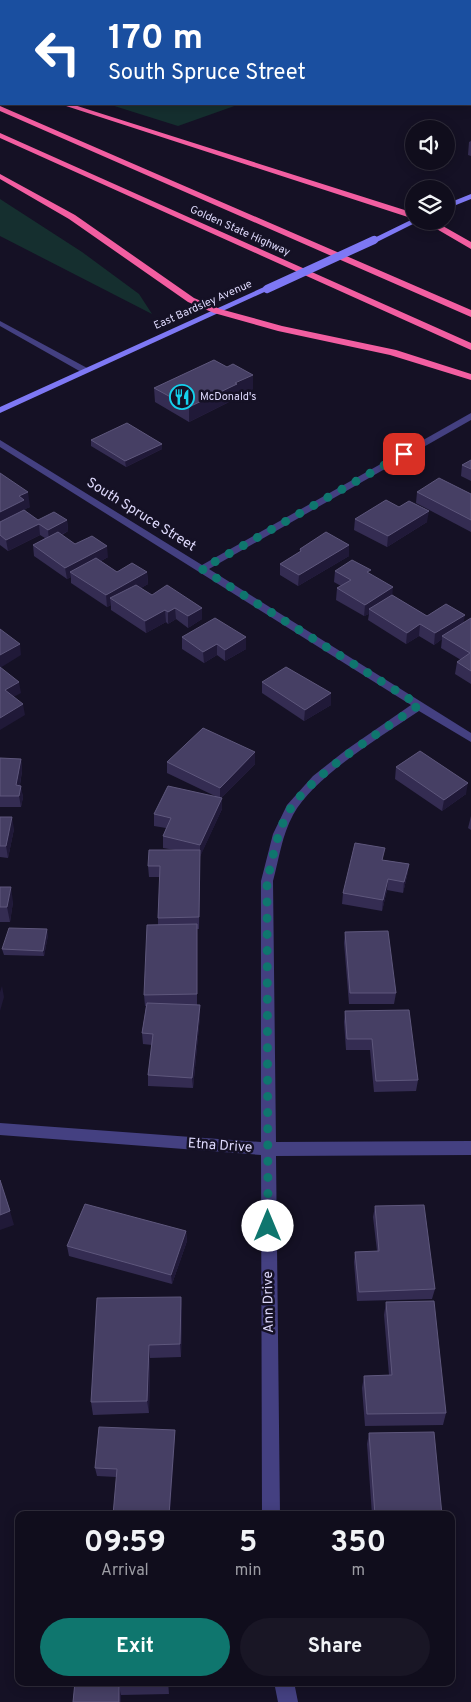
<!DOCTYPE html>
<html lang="en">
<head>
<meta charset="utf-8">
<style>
	body { margin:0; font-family:Overpass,sans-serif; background:#191625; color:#f1f3f6; height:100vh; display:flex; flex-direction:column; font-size:19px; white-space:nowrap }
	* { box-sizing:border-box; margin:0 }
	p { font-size:16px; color:#9c9ca3 }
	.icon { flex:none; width:28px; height:28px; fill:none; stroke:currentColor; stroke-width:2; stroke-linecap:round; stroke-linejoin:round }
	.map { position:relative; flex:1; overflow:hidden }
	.sheet { position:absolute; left:15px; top:1511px; width:440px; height:175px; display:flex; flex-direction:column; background:#100d1c; border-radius:10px; box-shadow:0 2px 12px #0003,0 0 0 1px #302d3b }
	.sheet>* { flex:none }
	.hud { position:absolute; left:0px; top:0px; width:471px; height:105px; box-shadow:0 2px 12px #0003,0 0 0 1px #302d3b; background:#1a4fa0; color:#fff; overflow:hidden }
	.buttons { position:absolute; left:405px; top:120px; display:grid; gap:10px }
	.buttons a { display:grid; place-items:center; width:50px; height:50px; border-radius:50%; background:#100d1c; box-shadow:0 2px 12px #0003,0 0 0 1px #302d3b; font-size:25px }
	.pin { position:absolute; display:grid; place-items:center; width:42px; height:42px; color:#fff; margin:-21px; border-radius:10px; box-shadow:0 2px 8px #0006 }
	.me { position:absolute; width:55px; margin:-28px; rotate:0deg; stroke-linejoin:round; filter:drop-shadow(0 0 4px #0008) }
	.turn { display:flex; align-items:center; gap:18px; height:105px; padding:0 25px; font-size:22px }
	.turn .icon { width:65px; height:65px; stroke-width:2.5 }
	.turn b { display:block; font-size:35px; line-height:42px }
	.eta { display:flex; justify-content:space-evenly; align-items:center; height:85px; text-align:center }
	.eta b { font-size:30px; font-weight:700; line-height:35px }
	.primary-button { display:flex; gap:10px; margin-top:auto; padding:10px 25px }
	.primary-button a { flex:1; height:58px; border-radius:30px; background:#0f766e; color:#fff; font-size:20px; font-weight:700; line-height:58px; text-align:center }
	.primary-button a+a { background:#191625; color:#f1f3f6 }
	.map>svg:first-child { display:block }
	.green { fill:#152f2f }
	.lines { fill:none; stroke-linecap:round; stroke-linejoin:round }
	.minor { fill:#444081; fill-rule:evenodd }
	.secondary { fill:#7e78f4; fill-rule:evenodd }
	.motorway { fill:#f25ea1; fill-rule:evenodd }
	.secondary-bridge { stroke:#7e78f4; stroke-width:8 }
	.wall { fill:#342c52 }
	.shaded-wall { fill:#201938 }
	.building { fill:#463f64; stroke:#5e577c }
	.route { stroke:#0f766e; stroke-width:9; stroke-dasharray:0 16.2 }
	.labels { text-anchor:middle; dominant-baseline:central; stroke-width:5; stroke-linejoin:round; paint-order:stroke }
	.far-street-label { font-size:11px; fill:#ded9fc; stroke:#151125 }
	.far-poi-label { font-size:11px; fill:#ded9fc; stroke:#151125; text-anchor:start }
	.street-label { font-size:14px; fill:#ded9fc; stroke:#151125 }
</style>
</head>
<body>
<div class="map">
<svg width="471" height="1702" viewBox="0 0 471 1702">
	<rect width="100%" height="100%" fill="#151125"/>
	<path class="green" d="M108,104h132l-62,22z
		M0,199l82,53 57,42 13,20 -152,-78z"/>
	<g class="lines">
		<path class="minor" d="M0,321l89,48 1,2 -7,2 -83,-47z
			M471,413v7l-262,149 262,164v9l-52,-31c-38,26 -104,64 -126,104 -11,20 -14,44 -20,66l3,261 195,-1v14l-195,1 4,359h-18l-1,-360 -261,-20v-12l261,19v-261l12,-47 14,-29 26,-29 33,-26 65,-45 -411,-258v-7l202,125z
			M274,1682h20l4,20h-20z"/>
		<path class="secondary" d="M282,0h9l1,1h-9z
			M470,58h1v4h-1z
			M471,194v5l-25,10v-5z
			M413,219l1,2h5l-42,21 -7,-2z
			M264,287l7,2 -271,124v-6z"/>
		<path class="motorway" d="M0,81h1v5h-1z
			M60,104h11l343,109v6z
			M0,106l471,204v7l-471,-206z
			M0,133l471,210v7l-471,-212z
			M0,174l75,41 119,83 26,11 62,17 114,24 75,24v6l-81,-25 -112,-24 -64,-18 -26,-11 -119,-83 -69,-40z
			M423,221h11l37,21v7z"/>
		<path class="secondary-bridge" d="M267,289l107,-49"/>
	</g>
	<path class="wall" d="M346,0h30l-4,1h-26z
		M471,141v15l-3,-1 1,-13z
		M154,388l99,1 -16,7v2l-48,24 -34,-20z
		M91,440l71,9 -36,18 -35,-21z
		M471,460v21l-10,-5 1,-11z
		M0,473l30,34 -5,2 1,3 12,8h29l1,11 -6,4 13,9 33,13 -7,4 16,11h30l1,12 -7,4 11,7 50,13v11l-14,9 -12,-9 -8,5 -2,-2 -20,11 -35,-23v-5l-4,2 -36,-24v-6l-4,2 -33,-23 -1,-11 12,-7 -5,-3 -32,16 -8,-6z
		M417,492l54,2v38l-55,-29z
		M399,507l28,15 -40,25 -33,-17 1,-11z
		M349,545v11l-51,30 -18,-11v-11l20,-12v-3z
		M335,571l35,3 22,21 35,21 37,7 7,-5v66l-16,-10 2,-12 4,-2 -20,-12 1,-9 -8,6 -15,-9 -13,8 -38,-24 1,-6 -5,2 -28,-16 1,-12 4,-2 -7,-4z
		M182,637h64v12l-21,12 -8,-6 -13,8 -22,-14z
		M262,682l69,23 -27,16 -42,-28z
		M255,752v12l-34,34 1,11 -22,47 -1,73h-2v76h3v11l-7,72 -45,-2v-11l4,-30 -9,-1 -1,-11 4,-27h-1l-1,-11 14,-70v-7l2,-41h-11l-1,-11 27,-16 -12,-2v-12l3,-8 -12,-2v-12l61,-18 -48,-23v-11z
		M0,758l21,1 1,12 -2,14 3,12 -2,10h-21z
		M396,767l70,27 -24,17 -47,-32z
		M471,816v14l-3,-2z
		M0,817l14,12 -6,29 -8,-1z
		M383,860l26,4 -2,12 -4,17 -16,-3 -5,21 -40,-7 1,-11z
		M0,887l13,15 -3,20h-10z
		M345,932l51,61 -2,11h-45l-5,-61z
		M48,935l-4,21 -40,-1 -2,-6z
		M345,1011l73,69 -2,11 -42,1 -4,-42h-24l-2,-28z
		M375,1206l60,83 -3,10 -75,2 -3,-39 1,-10 22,-1 -4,-34z
		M186,1231l1,10 -15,43 -103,-28 -2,-10z
		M181,1297l1,13 -1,47 -31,1 -1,55 -56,2 -2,-13z
		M386,1302l60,111 -3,12 -78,1 -3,-38 2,-12 25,-1 -5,-60z
		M175,1430v9l-59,38 -19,-1 -2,-8z
		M369,1433l73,82h-70l-5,-71z
		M75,1682h94v12l-48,1v7h-48z"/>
	<path class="shaded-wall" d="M359,0h17l-4,1h-13z
		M253,375v14l-16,7v2l-48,24v-15z
		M162,444v5l-36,18 -1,-6z
		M28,492l2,15 -5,2 1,6 -26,13v-16l19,-16z
		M429,511l-2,11 -40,25 1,-11z
		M67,520l1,11 -19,10 -1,-11z
		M39,524l1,11 -32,16 -2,-11z
		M349,545v11l-51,30 1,-11z
		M107,546l1,11 -33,18 -5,-3 1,5 -4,2 -2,-11z
		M147,572l1,12 -33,18 -5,-4 1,7 -4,2 -1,-12z
		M393,587l-1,12 -23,10v5l-5,2 1,-11z
		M175,608l1,11 -8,5v-12z
		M202,608v11l-14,9v-12z
		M165,610l1,12 -20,11 -1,-12z
		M465,615l-2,11 -21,10v3l-8,6 1,-12z
		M420,624l-1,12 -13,8 1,-11z
		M246,637v12l-21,12v-11z
		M20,644l1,11 -21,13v-13z
		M217,644v11l-13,8 -1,-11z
		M19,682l2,11 -15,8 -1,-11z
		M331,693v12l-27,16 1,-11z
		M23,704l2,11 -25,15v-12z
		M255,752v12l-35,35v-11z
		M21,759l1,12 -4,25 -2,-11z
		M468,783l-2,11 -24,17 2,-11z
		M21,786l2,11 -2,10 -2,-11z
		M222,798v11l-22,48v-12z
		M12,817l2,12 -6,29 -2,-12z
		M409,864l-2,12 -4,17 1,-11z
		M388,879l-1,11 -5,21 1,-11z
		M11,887l2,15 -3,20 -3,-15z
		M47,929l1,6 -4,21 -1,-5z
		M2,986l2,11 -4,14v-19z
		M200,1005v11l-7,72 -1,-10z
		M10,1211l4,14 -14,5v-15z
		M186,1231l1,10 -15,43 -1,-9z
		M181,1297l1,13 -1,47 -1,-13z
		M149,1345l1,13 -1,55 -2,-12z
		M175,1430v9l-5,76h-1z
		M168,1682h1v12l-1,-8z
		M119,1686l2,9v7h-2z"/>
	<path class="building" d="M214,360l13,7 6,-3 20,11 -18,8 2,1 -48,23 -35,-19z
		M127,423l35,21 -37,17 -34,-21z
		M471,460v9l-9,-4z
		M0,473l28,19 -9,4 5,4 -24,12z
		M439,478l32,16v26l-54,-28z
		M386,500l13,7 10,-6 20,10 -41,25 -33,-17z
		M24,510l14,10 16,-8 13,8 -19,10 -9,-6 -33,16 -6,-5v-13z
		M58,532l17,12 17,-8 15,10 -42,22 -32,-23z
		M326,532l23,13 -50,30 -19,-11 21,-13 -1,-2z
		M96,558l21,14 15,-9 15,9 -41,23 -36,-23z
		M352,560l19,10 -4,2 26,15 -28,18 -28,-17 14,-8 -16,-9z
		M136,585l16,10 15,-10 35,23 -14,8 -13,-8 -7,4 -3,-2 -20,11 -35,-23z
		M392,595l35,21 19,-12 19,11 -30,18 -15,-9 -13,9 -38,-24z
		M215,618l31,19 -21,13 -8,-6 -14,8 -21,-15z
		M471,618v53l-14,-9 13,-9 -28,-17z
		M0,629l20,15 -20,11z
		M0,667l19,15 -14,8 18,14 -23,14z
		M286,667l45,26 -26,17 -43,-28z
		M203,728l52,24 -35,36 -53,-26z
		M420,751l48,32 -24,17 -48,-33z
		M0,758l21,1 -5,26 5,1 -2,10h-19z
		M168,786l54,12 -22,47 -37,-9 8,-18 -17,-4z
		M0,817h12l-6,29h-6z
		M355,843l30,5 -3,12 27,4 -5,18 -16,-3 -5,21 -40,-7z
		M149,850h51l-1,67 -41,1 2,-52h-12z
		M0,887h11l-4,20h-7z
		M197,924v70l-53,1 3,-70z
		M9,928l38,1 -4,22 -41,-2z
		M388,931l8,62h-46l-5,-61z
		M147,1003l53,2 -8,73 -44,-3 5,-41 -11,-1z
		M409,1010l9,70 -42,1 -4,-42h-25l-2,-28z
		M0,1180l10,31 -10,4z
		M85,1204l101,27 -15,44 -104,-29z
		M424,1205l11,84 -76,3 -4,-40 24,-1 -4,-45z
		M181,1297l-1,47 -31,1 -2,56 -56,1 6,-104z
		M434,1301l12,112 -79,1 -3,-38 28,-1 -6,-73z
		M99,1427l76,3 -6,85h-56l4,-46 -22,-1z
		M434,1432l8,83h-67l-6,-82z
		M75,1682h93v4h-49v16h-46z"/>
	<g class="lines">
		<path class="route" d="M268,1226l-1,-345c6,-23 10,-52 24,-73 25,-37 90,-76 128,-103l-217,-136 202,-115"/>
	</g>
	<defs>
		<symbol id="restaurant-ring" viewBox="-11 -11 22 22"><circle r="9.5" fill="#151125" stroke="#14d1ec" stroke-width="1.5"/><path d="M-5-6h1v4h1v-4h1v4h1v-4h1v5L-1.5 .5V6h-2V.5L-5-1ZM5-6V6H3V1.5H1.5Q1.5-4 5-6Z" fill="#14d1ec"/></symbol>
	</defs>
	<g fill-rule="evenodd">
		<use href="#restaurant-ring" x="168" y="383" width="28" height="28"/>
	</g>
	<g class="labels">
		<g class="far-street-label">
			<text transform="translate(240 231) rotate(24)">Golden State Highway</text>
			<text transform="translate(203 305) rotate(-24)">East Bardsley Avenue</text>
		</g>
		<g class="far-poi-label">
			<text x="200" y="397">McDonald's</text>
		</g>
		<g class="street-label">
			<text transform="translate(141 515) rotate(32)">South Spruce Street</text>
			<text transform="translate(220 1146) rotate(4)">Etna Drive</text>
			<text transform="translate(269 1302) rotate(-91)">Ann Drive</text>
		</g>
	</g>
</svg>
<div class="buttons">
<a><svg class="icon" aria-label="sound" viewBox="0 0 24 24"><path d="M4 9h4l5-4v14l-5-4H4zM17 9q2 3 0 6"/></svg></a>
<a><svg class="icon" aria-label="layers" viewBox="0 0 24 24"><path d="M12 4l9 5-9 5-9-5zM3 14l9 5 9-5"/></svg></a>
</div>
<div class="pin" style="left:404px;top:454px;background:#d93025"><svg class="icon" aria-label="arrive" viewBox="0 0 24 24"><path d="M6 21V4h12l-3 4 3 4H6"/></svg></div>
<svg class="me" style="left:268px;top:1226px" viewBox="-20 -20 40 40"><circle r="19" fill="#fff"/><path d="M0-13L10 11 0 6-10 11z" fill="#0f766e"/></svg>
<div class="hud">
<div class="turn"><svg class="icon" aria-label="left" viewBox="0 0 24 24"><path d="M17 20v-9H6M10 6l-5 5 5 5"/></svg><div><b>170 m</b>South Spruce Street</div></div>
</div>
<section class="sheet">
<div class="eta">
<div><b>09:59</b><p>Arrival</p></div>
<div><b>5</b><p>min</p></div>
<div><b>350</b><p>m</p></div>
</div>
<div class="primary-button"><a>Exit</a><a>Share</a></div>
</section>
</div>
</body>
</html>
